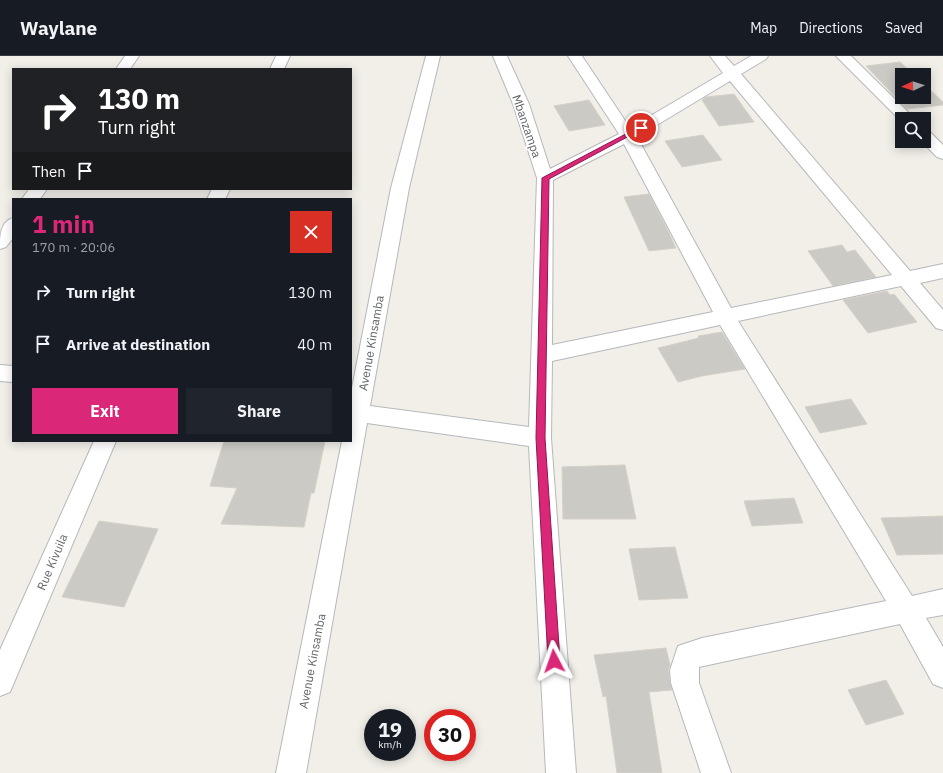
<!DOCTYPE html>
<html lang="en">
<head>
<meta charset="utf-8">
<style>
	body { margin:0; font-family:"IBM Plex Sans",sans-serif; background:#20242c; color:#f1f3f6; height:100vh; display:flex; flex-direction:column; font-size:15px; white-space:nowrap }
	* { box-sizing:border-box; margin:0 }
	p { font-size:13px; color:#9ea1a6 }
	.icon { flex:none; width:22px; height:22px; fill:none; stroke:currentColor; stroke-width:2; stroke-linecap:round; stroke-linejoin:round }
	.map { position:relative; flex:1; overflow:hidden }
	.panel { position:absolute; left:12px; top:142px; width:340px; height:244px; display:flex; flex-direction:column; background:#171b24; border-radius:0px; box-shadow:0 2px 10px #0003 }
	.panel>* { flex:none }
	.hud { position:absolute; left:12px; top:12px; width:340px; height:122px; border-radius:0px; box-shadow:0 2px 10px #0003; background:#202124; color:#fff; overflow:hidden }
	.needle { width:26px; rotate:267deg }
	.buttons { position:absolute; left:895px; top:12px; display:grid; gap:8px }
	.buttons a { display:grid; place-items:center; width:36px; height:36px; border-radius:0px; background:#171b24; box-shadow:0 2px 10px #0003; font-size:20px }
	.speed { position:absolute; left:364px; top:653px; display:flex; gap:8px; font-size:20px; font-weight:700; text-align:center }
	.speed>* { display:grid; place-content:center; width:52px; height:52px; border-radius:50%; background:#171b24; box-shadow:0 2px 10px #0003; line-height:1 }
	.speed small { font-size:10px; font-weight:400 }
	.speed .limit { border:6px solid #d22; background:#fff; color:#111 }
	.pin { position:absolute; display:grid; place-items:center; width:34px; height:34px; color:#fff; margin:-17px; border:2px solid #fff; border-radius:50%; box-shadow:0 1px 4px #0007 }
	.me { position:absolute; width:44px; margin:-22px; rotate:356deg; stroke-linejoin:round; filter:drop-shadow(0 0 3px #0008) }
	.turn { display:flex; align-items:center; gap:14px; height:84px; padding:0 20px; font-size:18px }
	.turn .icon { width:52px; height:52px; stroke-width:2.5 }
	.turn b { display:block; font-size:28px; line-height:34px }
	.then { display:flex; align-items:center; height:38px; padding:0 20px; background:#0003; gap:8px; font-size:15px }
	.round { display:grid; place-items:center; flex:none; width:42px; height:42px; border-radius:0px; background:#20242c }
	.head { display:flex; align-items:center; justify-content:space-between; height:68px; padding:0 20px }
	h1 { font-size:24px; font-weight:800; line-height:30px; color:#db2777 }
	.button { display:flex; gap:8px; margin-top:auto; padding:8px 20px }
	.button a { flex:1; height:46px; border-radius:0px; background:#db2777; color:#fff; font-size:16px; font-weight:800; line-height:46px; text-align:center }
	.button a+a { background:#20242c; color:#f1f3f6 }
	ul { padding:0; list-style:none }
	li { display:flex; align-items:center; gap:12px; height:52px; padding:0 20px }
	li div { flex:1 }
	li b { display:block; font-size:15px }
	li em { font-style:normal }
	header { display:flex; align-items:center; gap:24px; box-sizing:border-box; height:56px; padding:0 20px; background:#171b24; border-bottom:1px solid #363941 }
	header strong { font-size:19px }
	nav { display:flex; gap:22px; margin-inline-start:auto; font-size:14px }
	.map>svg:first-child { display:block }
	.building { fill:#cccac5; stroke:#d6d1c6 }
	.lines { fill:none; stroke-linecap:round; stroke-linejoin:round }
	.minor-casing { stroke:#b5b8bc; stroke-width:2 }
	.minor { fill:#fff; fill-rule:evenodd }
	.route { fill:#db2777; stroke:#8e194d }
	.labels { text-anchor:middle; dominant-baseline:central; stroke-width:3.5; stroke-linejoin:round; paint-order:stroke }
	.street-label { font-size:12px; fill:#5f6368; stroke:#fff }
</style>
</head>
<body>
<header>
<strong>Waylane</strong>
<nav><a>Map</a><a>Directions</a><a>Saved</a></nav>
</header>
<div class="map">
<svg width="943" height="717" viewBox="0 0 943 717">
	<rect width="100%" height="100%" fill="#f1efe8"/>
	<path class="building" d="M900,6l14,13h-12v22h22v-13l19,18v3l-36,4 -41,-43z
		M734,38l20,28 -35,4 -17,-26 4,-3z
		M589,44l16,25 -36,6 -15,-25z
		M703,79l19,25 -40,7 -17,-26z
		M649,138l19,37 8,17 -27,3 -25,-54z
		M842,189l5,7 8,-2 21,27 -43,9 -25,-35z
		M887,235l3,4 4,-1 23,28 -49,11 -25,-33z
		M722,276l23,37 -43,7 -24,6 -20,-34 41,-10 -1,-2z
		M851,343l16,25 -47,9 -15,-26z
		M224,385h101l-11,52h-3l-7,34 -83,-3 16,-36 -27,-2z
		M625,409l11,54h-73l-1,-52z
		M794,442l9,25 -51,3 -8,-25z
		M943,460v38l-46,1 -16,-37z
		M99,465l59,8 -34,78 -62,-10z
		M675,491l13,51 -49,2 -10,-51z
		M666,592l4,17 -2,5 4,20 -23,2 13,81h-45l-11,-77 -3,1 -9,-42z
		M886,624l18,34 -38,11 -18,-35z"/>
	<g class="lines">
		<defs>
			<path id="minor" d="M125,0h14l-9,13h-14z
				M276,0h14l-6,13h-14z
				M426,0h14l-31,132 -39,218 159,21 8,-249 -24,-74 -20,-48h14l22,48 21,65 69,-35 -51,-78h14l48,72 93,-55 -13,-17h15l9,10 17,-10h17l-2,3 -25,15 169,197 33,-7v14l-23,5 23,27v20l-7,-2 -35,-42 -163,35 174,275 31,-7v26l-17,3 17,29v41l-10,-4 -33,-60 -201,43v16l32,90h-30l-30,-90 -1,-13 8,-24 24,-8 184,-37 -166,-276 -168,36 -1,77 25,335h-30l-17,-327 -162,-23 -61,350h-30l66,-332h9v-48l40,-205zM730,25l162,194 -161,33 -94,-171zM624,88l89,168 -161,33 1,-165z
				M836,0h15l64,63h-13v3z
				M924,74l6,2 13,13v14l-6,-2 -16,-16h3z
				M29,133h18l-7,10h-18z
				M212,133h18l-5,10h-18z
				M13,162v20l-7,9 -6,2c0,-13 0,-27 13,-31z
				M0,309l13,1v16l-13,-1z
				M94,385h22l-106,251 -10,4v-46z"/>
		</defs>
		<use href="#minor" class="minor-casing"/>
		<use href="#minor" class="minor"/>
	</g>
	<path class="route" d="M639,71l5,1 -95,51 -4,259 15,223 -2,4 -4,2 -4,-2 -2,-4 -12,-223 6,-260z"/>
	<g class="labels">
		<g class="street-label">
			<text transform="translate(527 70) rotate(71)">Mbanzampa</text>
			<text transform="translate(371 287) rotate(-80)">Avenue Kinsamba</text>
			<text transform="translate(52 506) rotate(-67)">Rue Kivuila</text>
			<text transform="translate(312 605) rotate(-79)">Avenue Kinsamba</text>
		</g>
	</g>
</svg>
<div class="buttons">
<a><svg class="needle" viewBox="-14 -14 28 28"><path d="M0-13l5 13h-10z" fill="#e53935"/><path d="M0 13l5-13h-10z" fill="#9ea1a6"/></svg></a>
<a><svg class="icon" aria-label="search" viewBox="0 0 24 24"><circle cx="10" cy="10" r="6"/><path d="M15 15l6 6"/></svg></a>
</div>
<div class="speed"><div>19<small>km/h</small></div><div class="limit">30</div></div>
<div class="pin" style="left:641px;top:72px;background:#d93025"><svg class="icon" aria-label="arrive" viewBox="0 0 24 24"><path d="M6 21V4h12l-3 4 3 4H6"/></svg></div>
<svg class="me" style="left:554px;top:605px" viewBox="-20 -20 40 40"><path d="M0-17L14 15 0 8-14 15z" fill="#db2777" stroke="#fff" stroke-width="4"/></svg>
<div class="hud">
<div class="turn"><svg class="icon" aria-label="right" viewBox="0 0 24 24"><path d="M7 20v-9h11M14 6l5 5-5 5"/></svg><div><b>130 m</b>Turn right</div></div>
<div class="then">Then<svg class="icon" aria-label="arrive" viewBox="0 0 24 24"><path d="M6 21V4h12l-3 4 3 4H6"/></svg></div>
</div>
<section class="panel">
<div class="head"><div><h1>1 min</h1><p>170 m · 20:06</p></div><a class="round" style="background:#d93025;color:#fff"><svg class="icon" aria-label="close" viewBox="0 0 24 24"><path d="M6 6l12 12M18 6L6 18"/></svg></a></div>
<ul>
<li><svg class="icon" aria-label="right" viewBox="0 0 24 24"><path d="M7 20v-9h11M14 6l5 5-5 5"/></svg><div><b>Turn right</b></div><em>130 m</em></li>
<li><svg class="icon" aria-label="arrive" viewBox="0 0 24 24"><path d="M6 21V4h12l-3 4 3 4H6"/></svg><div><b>Arrive at destination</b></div><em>40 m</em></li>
</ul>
<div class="button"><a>Exit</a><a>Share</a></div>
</section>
</div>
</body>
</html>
